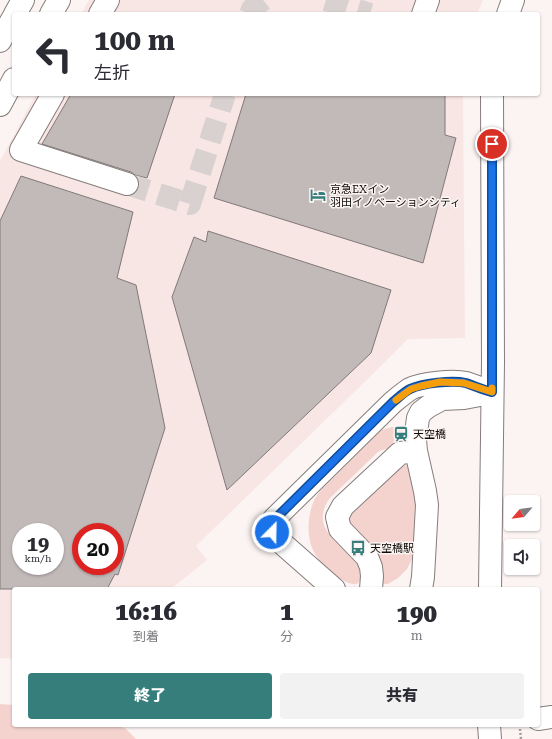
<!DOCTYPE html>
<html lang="ja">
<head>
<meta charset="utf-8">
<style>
	body { margin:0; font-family:"Roboto Serif","Noto Sans JP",serif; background:#f2f2f3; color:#2b2b33; height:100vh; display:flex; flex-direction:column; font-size:15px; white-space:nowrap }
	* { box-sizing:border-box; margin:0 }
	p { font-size:13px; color:#7c7c81 }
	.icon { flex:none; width:22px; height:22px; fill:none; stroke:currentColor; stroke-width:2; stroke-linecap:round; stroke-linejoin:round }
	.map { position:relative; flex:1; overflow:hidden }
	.panel { position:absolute; left:12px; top:587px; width:528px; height:140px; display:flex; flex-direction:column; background:#fff; border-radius:4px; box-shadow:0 1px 3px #0004 }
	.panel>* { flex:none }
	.top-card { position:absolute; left:12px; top:12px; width:528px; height:84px; border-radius:4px; box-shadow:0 1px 3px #0004; background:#fff; color:#2b2b33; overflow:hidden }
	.needle { width:26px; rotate:242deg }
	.controls { position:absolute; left:504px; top:495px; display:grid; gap:8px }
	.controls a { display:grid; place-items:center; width:36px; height:36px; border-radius:4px; background:#fff; box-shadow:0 1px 3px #0004; font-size:20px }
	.speed { position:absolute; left:12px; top:523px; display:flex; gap:8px; font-size:20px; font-weight:700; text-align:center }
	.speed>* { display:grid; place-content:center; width:52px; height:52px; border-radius:50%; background:#fff; box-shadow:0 1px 3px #0004; line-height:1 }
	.speed small { font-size:10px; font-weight:400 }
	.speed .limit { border:6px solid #d22; background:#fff; color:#111 }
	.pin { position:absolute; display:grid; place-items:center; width:34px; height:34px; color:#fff; margin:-17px; border:2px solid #fff; border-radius:50%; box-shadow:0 1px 4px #0007 }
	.me { position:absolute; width:44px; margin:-22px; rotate:23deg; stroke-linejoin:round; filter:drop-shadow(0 0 3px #0008) }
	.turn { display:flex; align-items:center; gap:14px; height:84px; padding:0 16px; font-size:18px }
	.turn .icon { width:52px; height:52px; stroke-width:2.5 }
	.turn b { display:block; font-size:28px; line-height:34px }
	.eta { display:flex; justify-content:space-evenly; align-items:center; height:68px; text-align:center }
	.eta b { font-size:24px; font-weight:800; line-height:28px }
	.action { display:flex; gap:8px; margin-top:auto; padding:8px 16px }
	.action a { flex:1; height:46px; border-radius:4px; background:#367e7c; color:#fff; font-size:16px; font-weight:800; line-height:46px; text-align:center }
	.action a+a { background:#f2f2f3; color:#2b2b33 }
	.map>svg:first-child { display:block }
	.built { fill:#f8e6e4; fill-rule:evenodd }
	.green { fill:#f4d3cf }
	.building { fill:#c2b9b9; stroke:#817978; fill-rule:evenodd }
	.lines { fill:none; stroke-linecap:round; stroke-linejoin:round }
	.minor-tunnel { stroke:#d8d1d0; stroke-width:22; stroke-dasharray:22 11; stroke-linecap:butt }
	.minor-casing { stroke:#857d7c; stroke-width:24 }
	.major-casing { stroke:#857d7c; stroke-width:24 }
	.path { stroke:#a29c9b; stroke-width:2.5; stroke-dasharray:2 2; stroke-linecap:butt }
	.minor { stroke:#fff; stroke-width:22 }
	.major { stroke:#fff; stroke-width:22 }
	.route-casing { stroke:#114b97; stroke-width:10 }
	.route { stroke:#1a73e8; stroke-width:7 }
	.slow { stroke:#f59e0b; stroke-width:7 }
	.labels { text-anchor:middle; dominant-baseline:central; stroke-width:3; stroke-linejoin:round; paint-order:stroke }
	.poi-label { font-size:11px; fill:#0e0c0b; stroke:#fcf4f3; text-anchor:start }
</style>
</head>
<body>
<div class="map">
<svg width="552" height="739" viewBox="0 0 552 739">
	<rect width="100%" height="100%" fill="#fcf4f3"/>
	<path class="built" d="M89,0h394l-6,14h-396z
		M36,94h427l2,244 -57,1 -27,27 -185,180 11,14 -36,29h-157v70l-14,-1v-497zM21,532h34v34h-34zM81,532h34v34h-34z"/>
	<path class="green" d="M392,427c9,0 15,5 13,15l-11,6 -12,2 -4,2 -49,47c-17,26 4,40 22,57 5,5 10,10 10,18 0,2 0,6 -2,8 -6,9 -32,-12 -37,-18 -4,-6 -9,-12 -11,-19 -4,-13 -3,-29 2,-42 5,-13 18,-22 27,-32 14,-14 28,-27 41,-41z
		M403,465h3l2,2 6,23 1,8 -1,53 -1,6 -6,12 -9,9 -10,6h-7l-30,-51 -2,-14 1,-3z
		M0,704l14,1v20h103l9,4 10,10h-136z"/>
	<path class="building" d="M71,94h104l-28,84 -12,-3 -4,-3 -89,-28z
		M246,94h199v41l11,3 -33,125 -209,-65z
		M21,176l112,36 -16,66 19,7 29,143 -47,147 -3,-1 -8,15h-107v-368zM21,532h34v34h-34zM81,532h34v34h-34z
		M208,231l183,59 -20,63 -144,137 -55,-193 22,-60 12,5z"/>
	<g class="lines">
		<path class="minor-tunnel" d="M326,0l44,14
			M250,14l2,-5 11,-9
			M127,184l63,20 35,-110"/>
		<defs>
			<path id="minor" d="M100,14l8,-14
				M423,14l5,-14
				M508,14l5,-14
				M53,94l-32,56 106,34
				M334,589l-58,-51c-4,-7 -5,-11 -2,-19l119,-117c5,-4 11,-9 17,-13 12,-6 43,-9 56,-6 9,3 17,6 26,10
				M371,589l1,-13 -1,-9 -4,-10 -27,-28 -3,-12 6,-11 57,-53 16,-2
				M421,589l2,-12 4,-72 -2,-14 -9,-40 -1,-11 3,-22 3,-6 8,-6 13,-7 22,-1 21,-4
				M490,589l3,-227 -1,-268
				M538,719l14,-2
				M489,725l1,14"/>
			<path id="major" d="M15,14l8,-14
				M51,14l8,-14
				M0,41l14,-25
				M0,105l14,-26"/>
		</defs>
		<use href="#minor" class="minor-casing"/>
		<use href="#major" class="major-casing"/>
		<path class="path" d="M520,729l1,10"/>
		<use href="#minor" class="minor"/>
		<use href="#major" class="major"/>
	</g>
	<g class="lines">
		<defs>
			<path id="route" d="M272,532v-7l2,-5 119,-118c5,-4 11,-10 17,-13 12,-6 43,-9 56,-6 9,3 17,7 26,9v-248"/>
		</defs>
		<use href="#route" class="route-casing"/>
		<use href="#route" class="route"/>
		<path class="slow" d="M396,400l15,-11 10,-3 19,-4 24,1 28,9v-4"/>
	</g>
	<defs>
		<symbol id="hotel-bare" viewBox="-9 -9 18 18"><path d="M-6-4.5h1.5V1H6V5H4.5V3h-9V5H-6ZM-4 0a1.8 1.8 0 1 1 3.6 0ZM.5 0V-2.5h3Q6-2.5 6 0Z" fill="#367e7c" stroke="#fcf4f3" stroke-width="2.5" paint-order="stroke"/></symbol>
		<symbol id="station-bare" viewBox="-9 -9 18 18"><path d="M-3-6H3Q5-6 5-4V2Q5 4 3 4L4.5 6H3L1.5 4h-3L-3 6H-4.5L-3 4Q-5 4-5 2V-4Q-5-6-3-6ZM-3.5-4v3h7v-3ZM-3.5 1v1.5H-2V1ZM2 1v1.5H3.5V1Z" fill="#367e7c" stroke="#fcf4f3" stroke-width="2.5" paint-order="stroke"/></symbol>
		<symbol id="bus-bare" viewBox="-9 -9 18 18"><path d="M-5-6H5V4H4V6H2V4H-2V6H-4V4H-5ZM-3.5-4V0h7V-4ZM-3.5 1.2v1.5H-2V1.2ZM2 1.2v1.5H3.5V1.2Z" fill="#367e7c" stroke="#fcf4f3" stroke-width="2.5" paint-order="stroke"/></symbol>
	</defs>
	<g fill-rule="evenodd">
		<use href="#hotel-bare" x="307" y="184" width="22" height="22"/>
		<use href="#station-bare" x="390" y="423" width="22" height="22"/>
		<use href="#bus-bare" x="347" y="537" width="22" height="22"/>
	</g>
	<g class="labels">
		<g class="poi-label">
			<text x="330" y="189">京急EXイン<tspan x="330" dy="13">羽田イノベーションシティ</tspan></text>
			<text x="413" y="434">天空橋</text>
			<text x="370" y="548">天空橋駅</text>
		</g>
	</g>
</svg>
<div class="controls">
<a><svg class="needle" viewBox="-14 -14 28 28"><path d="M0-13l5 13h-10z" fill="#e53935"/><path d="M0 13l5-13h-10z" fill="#7c7c81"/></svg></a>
<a><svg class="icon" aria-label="sound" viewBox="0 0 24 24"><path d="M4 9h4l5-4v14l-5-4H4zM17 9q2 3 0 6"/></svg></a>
</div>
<div class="speed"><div>19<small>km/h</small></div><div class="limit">20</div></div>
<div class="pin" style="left:492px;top:144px;background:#d93025"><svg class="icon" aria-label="arrive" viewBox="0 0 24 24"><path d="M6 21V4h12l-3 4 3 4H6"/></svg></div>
<svg class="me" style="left:272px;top:532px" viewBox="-20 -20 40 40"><circle r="17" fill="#1a73e8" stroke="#fff" stroke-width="3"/><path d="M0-11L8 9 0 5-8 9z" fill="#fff"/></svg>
<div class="top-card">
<div class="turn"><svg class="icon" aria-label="left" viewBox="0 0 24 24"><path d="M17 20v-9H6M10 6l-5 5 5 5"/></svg><div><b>100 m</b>左折</div></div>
</div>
<section class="panel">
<div class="eta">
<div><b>16:16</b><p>到着</p></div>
<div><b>1</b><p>分</p></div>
<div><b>190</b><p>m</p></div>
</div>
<div class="action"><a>終了</a><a>共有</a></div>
</section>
</div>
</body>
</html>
